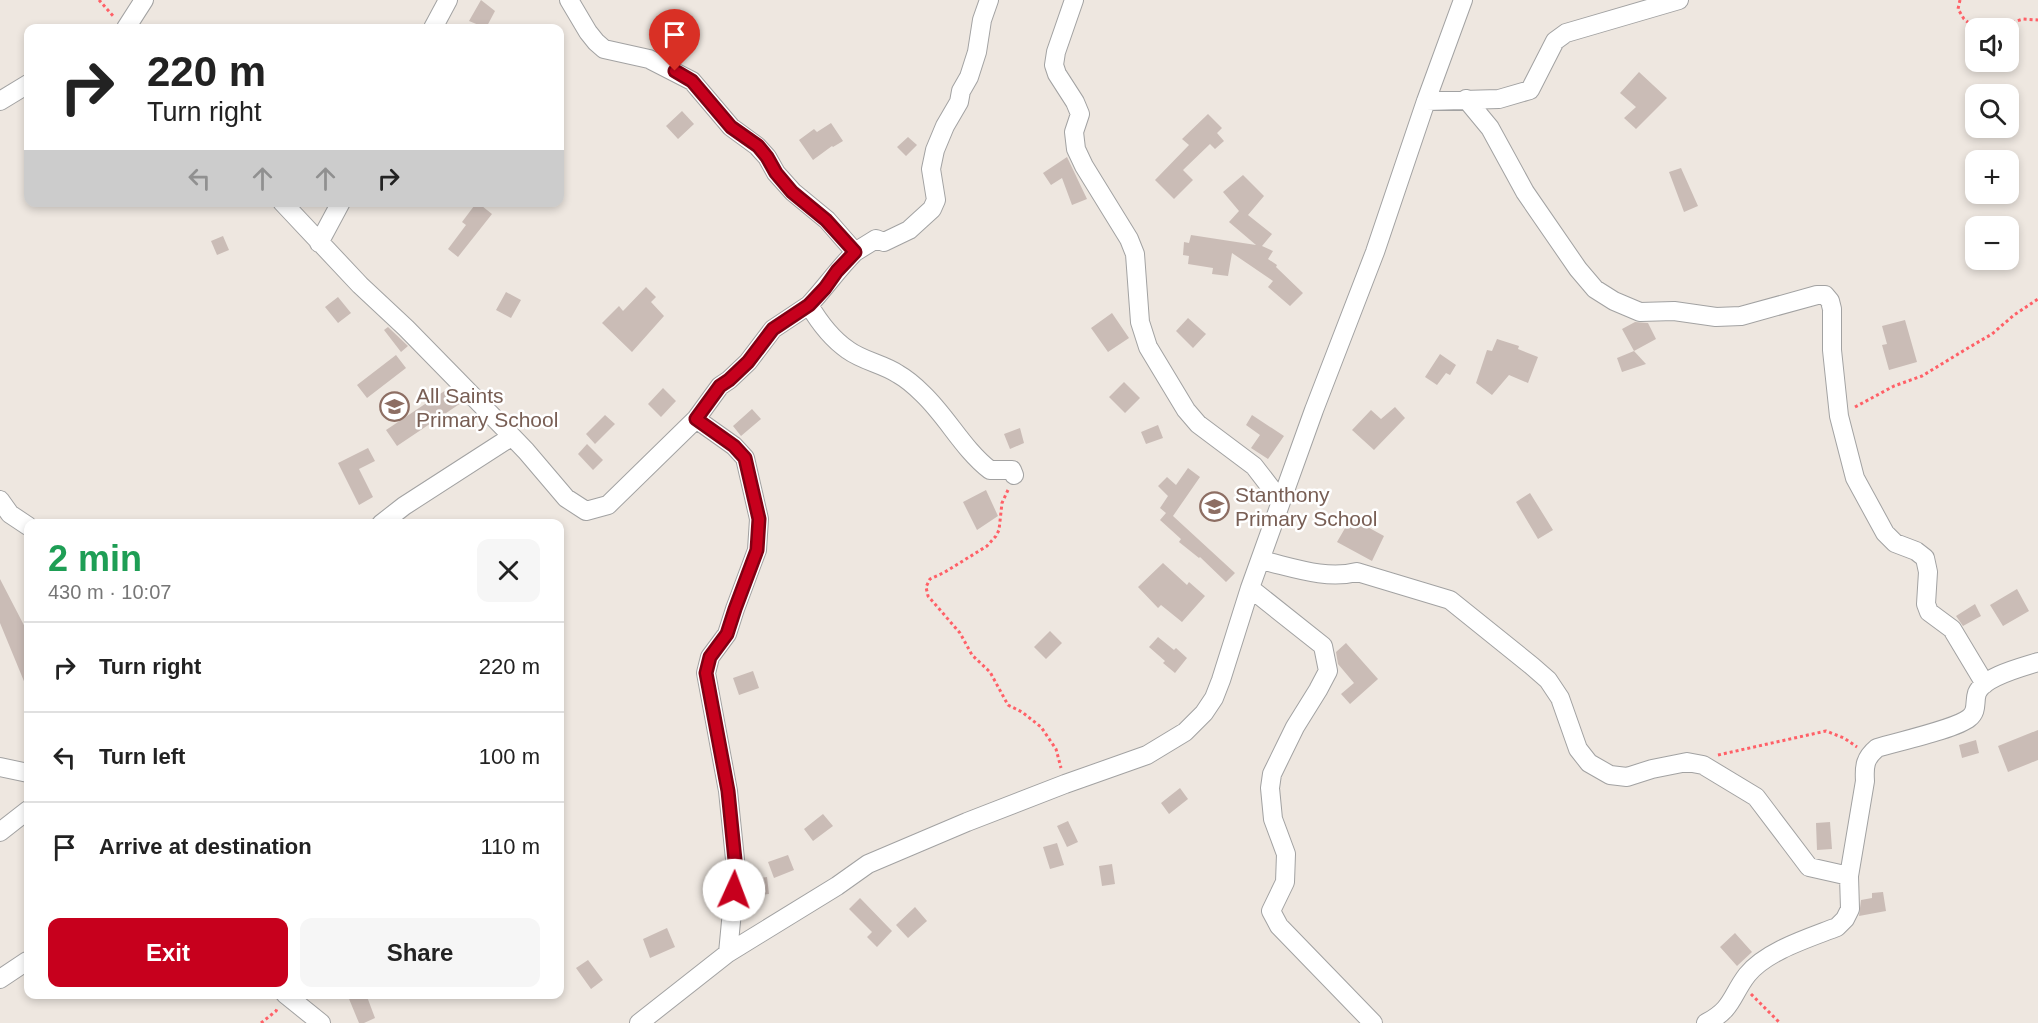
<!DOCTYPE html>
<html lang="en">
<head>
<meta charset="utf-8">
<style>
	body { margin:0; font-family:Arial,sans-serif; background:#f6f6f6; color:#222; height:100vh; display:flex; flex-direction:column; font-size:22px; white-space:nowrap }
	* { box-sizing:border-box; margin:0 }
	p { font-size:20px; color:#767676 }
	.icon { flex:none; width:33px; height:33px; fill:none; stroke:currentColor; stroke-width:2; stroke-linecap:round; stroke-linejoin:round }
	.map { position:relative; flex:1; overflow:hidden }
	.details { position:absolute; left:24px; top:519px; width:540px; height:480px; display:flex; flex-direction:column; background:#fff; border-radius:12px; box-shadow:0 3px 9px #0003 }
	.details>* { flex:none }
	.hud { position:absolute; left:24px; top:24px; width:540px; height:183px; border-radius:12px; box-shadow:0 3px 9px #0003; background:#fff; color:#222; overflow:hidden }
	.buttons { position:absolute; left:1965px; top:18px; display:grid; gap:12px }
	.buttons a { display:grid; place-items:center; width:54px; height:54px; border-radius:12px; background:#fff; box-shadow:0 3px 9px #0003; font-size:30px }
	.pin { position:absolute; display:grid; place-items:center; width:51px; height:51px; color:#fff; margin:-62px -26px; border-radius:50% 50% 50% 0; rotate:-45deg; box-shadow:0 0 6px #0007 }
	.pin .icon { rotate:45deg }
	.me { position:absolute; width:66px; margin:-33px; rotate:2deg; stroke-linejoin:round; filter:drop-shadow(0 0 4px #0008) }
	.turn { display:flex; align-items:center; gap:21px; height:126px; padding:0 24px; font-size:27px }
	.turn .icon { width:78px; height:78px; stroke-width:2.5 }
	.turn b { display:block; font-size:42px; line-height:51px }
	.lanes { display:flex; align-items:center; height:57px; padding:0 24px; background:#0003; justify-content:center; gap:30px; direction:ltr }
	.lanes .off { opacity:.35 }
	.round { display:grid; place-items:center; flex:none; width:63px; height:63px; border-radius:12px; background:#f6f6f6 }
	.overview { display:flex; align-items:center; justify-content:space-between; height:102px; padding:0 24px }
	h1 { font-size:36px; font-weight:700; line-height:45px; color:#1e9e55 }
	.button { display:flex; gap:12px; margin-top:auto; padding:12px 24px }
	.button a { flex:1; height:69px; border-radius:12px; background:#c7001d; color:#fff; font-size:24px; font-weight:700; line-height:69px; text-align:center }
	.button a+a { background:#f6f6f6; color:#222 }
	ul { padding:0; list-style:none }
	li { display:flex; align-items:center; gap:18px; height:90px; padding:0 24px; border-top:2px solid #e0e0e0 }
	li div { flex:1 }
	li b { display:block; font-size:22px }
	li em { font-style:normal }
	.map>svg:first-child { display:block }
	.building { fill:#cabcb6 }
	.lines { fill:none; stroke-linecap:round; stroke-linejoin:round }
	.minor-casing { stroke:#a2a2a2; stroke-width:20 }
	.path { stroke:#ff6067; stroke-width:3; stroke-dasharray:3 3; stroke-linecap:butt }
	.minor { stroke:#fff; stroke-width:18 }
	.route-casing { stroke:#810013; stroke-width:15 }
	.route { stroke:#c7001d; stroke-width:10 }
	.labels { text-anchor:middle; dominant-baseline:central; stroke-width:5; stroke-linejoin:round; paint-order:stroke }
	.education-label { font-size:21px; fill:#785e54; stroke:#fff; text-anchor:start }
</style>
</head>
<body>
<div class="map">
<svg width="2038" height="1023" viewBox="0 0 2038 1023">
	<rect width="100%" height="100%" fill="#eee7e0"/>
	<path class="building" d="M481,0l14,11 -9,17 -17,-7z
		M1639,72l28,26 -31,31 -12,-11 12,-11 -16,-14z
		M682,111l12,13 -16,15 -12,-13z
		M1208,114l14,14 -5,5 7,8 -9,8 -5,-5 -27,26 10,10 -19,19 -19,-19 34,-35 -7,-6z
		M831,123l12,18 -10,6 -1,-1 -19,14 -14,-20 15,-11 3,3z
		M908,137l9,8 -11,11 -9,-9z
		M1067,157l20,42 -15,6 -10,-27 -11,7 -8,-12z
		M1681,168l17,38 -14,6 -15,-40z
		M1243,175l21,21 -16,19 24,19 -10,12 11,5 -5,8 9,6 -1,2 27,26 -13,13 -22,-19 5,-6 -41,-28 -4,23 -16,-2 1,-6 -25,-4 1,-8 -6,-1 1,-13 5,1 2,-8 65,10 -27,-23 10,-11 -16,-19z
		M477,202l15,12 -34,43 -10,-8 18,-24 -4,-3z
		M223,236l6,14 -12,5 -6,-14z
		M646,287l10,10 -5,5 13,14 -32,36 -30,-29 17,-17 4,5z
		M506,292l15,8 -10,18 -15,-8z
		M338,297l13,16 -13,10 -13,-16z
		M1112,313l17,25 -21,14 -17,-24z
		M1188,318l18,16 -13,14 -17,-17z
		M1905,320l12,42 -28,8 -7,-25 5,-1 -5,-18z
		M1635,322l13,1 8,16 -22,12 -12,-22z
		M388,327l20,19 -7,6 -17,-22z
		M1497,339l22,7 -1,3 20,8 -10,26 -19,-8 -17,20 -16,-12 11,-33 5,1z
		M1634,351l12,13 -24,8 -5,-14z
		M1440,354l16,11 -6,10 -4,-2 -9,12 -12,-8z
		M396,355l10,13 -39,30 -10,-13z
		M1124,382l16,16 -15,15 -16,-16z
		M449,388l12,15 -64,43 -11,-16z
		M663,388l13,13 -15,16 -13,-13z
		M1395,407l10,11 -31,32 -22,-20 19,-20 10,9z
		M752,409l9,10 -20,17 -8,-10z
		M605,415l10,9 -20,20 -9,-10z
		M1252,415l32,21 -16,23 -17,-11 9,-13 -14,-10z
		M1158,425l5,13 -17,6 -5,-12z
		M1020,428l4,15 -14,6 -6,-15z
		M587,444l16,16 -10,10 -15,-16z
		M368,448l7,13 -16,8 14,28 -14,8 -21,-42z
		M1188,468l12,9 -27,39 62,57 -9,9 -26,-25 -1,1 -20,-16 2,-3 -21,-19 6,-7 -6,-5 8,-12 -10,-10 9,-9 9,8z
		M986,490l12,26 -21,14 -14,-28z
		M1530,493l23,37 -15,9 -22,-37z
		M1353,519l31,17 -12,25 -35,-19 11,-19 2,1z
		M1163,563l24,22 2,-3 16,14 -23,26 -21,-17 -3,3 -20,-21z
		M0,579l28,54v58l-28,-68z
		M2017,589l12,22 -26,15 -13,-21z
		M1975,604l6,12 -18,10 -7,-10z
		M1050,631l12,12 -16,16 -12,-12z
		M1158,637l16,13 2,-2 11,10 -12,15 -12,-10 2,-2 -16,-14z
		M1346,643l32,36 -28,25 -9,-10 13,-11 -16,-19 -2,-12z
		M753,671l6,17 -20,7 -6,-17z
		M2038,730v30l-30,12 -10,-26z
		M1976,740l3,13 -17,5 -3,-13z
		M1180,788l8,11 -19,15 -8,-11z
		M823,814l10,12 -20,15 -9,-12z
		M1068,821l10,21 -11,5 -10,-21z
		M1830,822l2,27 -15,1 -1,-27z
		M1057,843l7,22 -14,4 -7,-22z
		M788,855l6,15 -20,8 -6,-16z
		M1112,864l3,20 -13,2 -3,-20z
		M767,877l2,17 -21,2 -2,-16z
		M1883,892l3,19 -27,5 2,-16 11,-2v-5z
		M860,898l32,33 -15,16 -10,-10 5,-5 -23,-23z
		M915,907l12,14 -19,17 -12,-13z
		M667,928l8,19 -25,11 -7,-19z
		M1735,933l17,19 -15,14 -17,-19z
		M588,960l15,20 -12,9 -15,-21z
		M347,994h19l9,24 -11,5h-5z"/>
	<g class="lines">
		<defs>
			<path id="minor" d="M569,0l19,32 8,10 8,7 45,10 43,22 39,46 26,19 10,11 9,16 17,19 34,28 28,32c-17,17 -30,36 -46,53 10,17 23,34 39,45 15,11 35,14 50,24 9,5 18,13 25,20 25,24 40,55 67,76h22l2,5
				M1074,0l-18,52 -2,13 3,9 18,28 5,12 -6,18 2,17 8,17 45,73 6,15 5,68 8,25 38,63 12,14 56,42 27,35
				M126,28l18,-28
				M433,28l15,-28
				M1466,99l24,29 35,64 53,77 17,20 19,12 26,11 34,-1 42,6 25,-1 76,-21h8l5,6 2,8v41l7,66 16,62 30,55 10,10 21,8 9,7 3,14 -2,32 3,8 23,17 33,55
				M0,101l28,-17
				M1426,101l73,-2 31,-9 25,-49 11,-8 113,-33
				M282,202l78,83 46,43 96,98 24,25 40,47 20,13 22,-6 88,-86 24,-33 9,-6 19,-18 25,-33 36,-24
				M319,243l22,-41
				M855,252l21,-13 8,3 25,-12 23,-21 4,-9 -5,-31 4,-19 10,-24 14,-24 2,-11 8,-14 8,-25 5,-32 7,-20
				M696,419l38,27 11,12 14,61 -2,31 -22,59 -8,25 -17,23 -4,16 22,118 8,78 -8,84
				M0,500l10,14 18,12
				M381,524l23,-18 107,-69
				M1260,560c32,7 65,20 97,12l93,28 82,66 16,14 12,18 18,51 11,14 21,12 17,2 25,-8 35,-7 16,3 53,32 53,70 40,9
				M1250,588l73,58 5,25 -10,19 -23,37 -23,47 -2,14 3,31 13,35 -1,28 -14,29 8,15 94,97
				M0,767l28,6
				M0,832l28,-22
				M0,979l27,-18
				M285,994l36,29
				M639,1023l89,-70 109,-67 31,-22 99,-42 98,-38 82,-29 38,-23 19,-19 10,-15 7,-18 29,-92 64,-178 61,-158 51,-151 37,-101
				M1706,1023c27,-14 25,-27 41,-48 19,-24 62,-37 90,-48l8,-8 5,-10 -1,-33 16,-95c-1,-15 0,-23 12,-33 19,-6 79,-19 92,-30 9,-7 5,-16 8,-25 7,-17 46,-26 61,-31"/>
		</defs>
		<use href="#minor" class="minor-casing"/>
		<path class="path" d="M99,0l15,17
			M1960,0l-2,9 6,10 12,10
			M1995,28l28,-9 15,1
			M1855,407l39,-21 28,-10 46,-28 24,-14 22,-19 24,-16
			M1008,490l-6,13 -3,27 -3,6 -9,10 -42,26 -15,7 -4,8 2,9 32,37 12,22 18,17 18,33 14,7 19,15 15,22 5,19
			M1718,755l108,-24 18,7 13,9
			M1751,994l29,29
			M261,1023l15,-12 2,-4"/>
		<use href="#minor" class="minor"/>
	</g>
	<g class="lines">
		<defs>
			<path id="route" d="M675,71l17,10 39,46 27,19 9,11 9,16 16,19 34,28 29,32 -18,19 -12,17 -16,17 -36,24 -25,33 -19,18 -9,6 -24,33 38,27 11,12 14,61 -2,31 -22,59 -8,25 -17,23 -4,16 22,118 8,79 -2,20"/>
		</defs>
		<use href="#route" class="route-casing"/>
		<use href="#route" class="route"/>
	</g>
	<defs>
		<symbol id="school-ring" viewBox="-11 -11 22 22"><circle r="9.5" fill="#fff" stroke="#8d6e63" stroke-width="1.5"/><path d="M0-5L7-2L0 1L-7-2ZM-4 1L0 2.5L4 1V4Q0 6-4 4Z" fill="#8d6e63"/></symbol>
	</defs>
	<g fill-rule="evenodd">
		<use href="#school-ring" x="378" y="390" width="33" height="33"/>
		<use href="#school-ring" x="1198" y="490" width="33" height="33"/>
	</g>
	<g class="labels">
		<g class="education-label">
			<text x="416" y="395">All Saints<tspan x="416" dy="24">Primary School</tspan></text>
			<text x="1235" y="494">Stanthony<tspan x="1235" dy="24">Primary School</tspan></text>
		</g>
	</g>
</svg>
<div class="buttons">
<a><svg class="icon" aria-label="sound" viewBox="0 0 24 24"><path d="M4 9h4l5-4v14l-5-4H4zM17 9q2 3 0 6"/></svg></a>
<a><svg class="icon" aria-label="search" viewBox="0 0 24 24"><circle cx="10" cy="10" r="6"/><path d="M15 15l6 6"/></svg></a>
<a>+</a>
<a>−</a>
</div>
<div class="pin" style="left:675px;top:71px;background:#d93025"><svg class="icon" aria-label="arrive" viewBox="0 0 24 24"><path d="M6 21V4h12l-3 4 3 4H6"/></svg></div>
<svg class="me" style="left:734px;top:890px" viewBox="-20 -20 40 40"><circle r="19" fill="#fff"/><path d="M0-13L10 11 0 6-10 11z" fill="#c7001d"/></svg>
<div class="hud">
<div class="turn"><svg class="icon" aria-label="right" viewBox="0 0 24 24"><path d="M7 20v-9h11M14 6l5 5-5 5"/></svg><div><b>220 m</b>Turn right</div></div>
<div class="lanes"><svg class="icon off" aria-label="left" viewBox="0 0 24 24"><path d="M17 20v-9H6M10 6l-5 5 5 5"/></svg><svg class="icon off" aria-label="ahead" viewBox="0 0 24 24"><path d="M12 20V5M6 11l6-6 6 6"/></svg><svg class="icon off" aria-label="ahead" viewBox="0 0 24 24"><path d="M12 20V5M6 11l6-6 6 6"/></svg><svg class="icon" aria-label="right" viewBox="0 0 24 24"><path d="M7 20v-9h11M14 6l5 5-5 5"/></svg></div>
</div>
<section class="details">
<div class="overview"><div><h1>2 min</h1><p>430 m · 10:07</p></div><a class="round"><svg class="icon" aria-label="close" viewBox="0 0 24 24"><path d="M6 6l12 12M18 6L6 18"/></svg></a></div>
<ul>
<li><svg class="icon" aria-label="right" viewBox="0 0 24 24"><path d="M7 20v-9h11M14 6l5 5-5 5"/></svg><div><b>Turn right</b></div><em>220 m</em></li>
<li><svg class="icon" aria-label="left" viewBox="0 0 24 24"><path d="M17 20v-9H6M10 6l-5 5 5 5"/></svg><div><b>Turn left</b></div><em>100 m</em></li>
<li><svg class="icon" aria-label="arrive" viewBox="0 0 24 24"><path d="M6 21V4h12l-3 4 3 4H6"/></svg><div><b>Arrive at destination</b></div><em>110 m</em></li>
</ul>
<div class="button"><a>Exit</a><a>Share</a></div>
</section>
</div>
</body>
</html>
